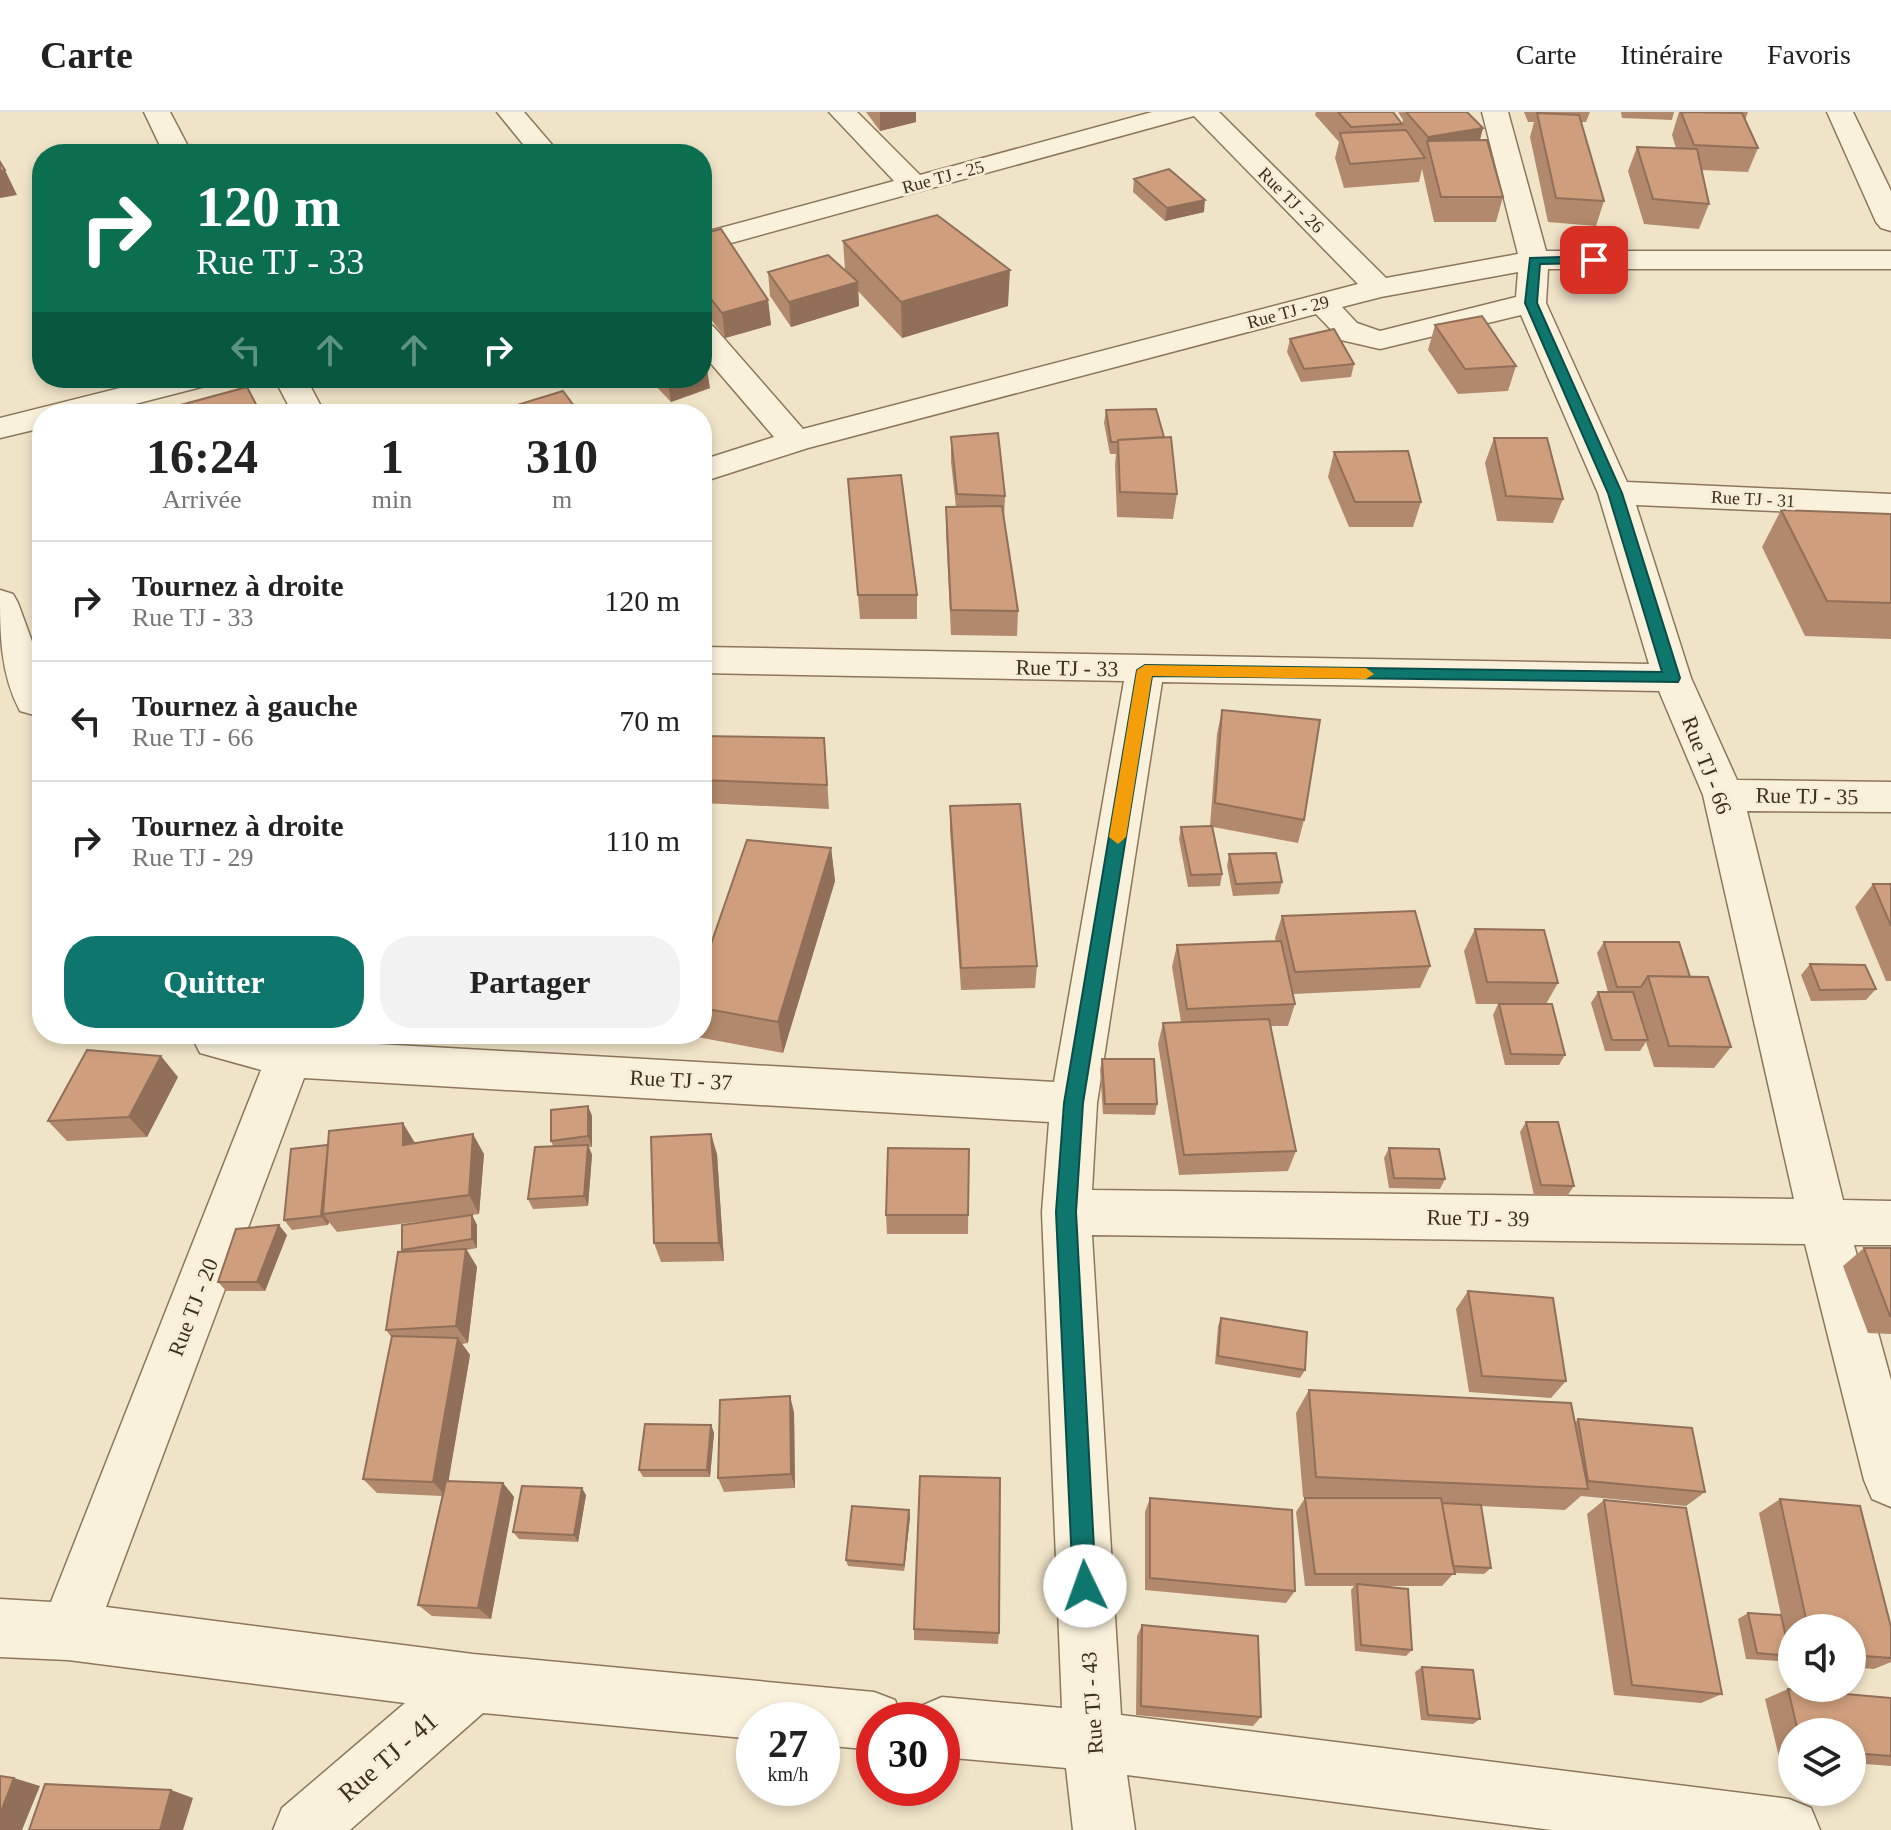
<!DOCTYPE html>
<html lang="fr">
<head>
<meta charset="utf-8">
<style>
	body { margin:0; font-family:Georgia,serif; background:#f2f2f2; color:#222; height:100vh; display:flex; flex-direction:column; font-size:30px; white-space:nowrap }
	* { box-sizing:border-box; margin:0 }
	p { font-size:26px; color:#767676 }
	.icon { flex:none; width:44px; height:44px; fill:none; stroke:currentColor; stroke-width:2; stroke-linecap:round; stroke-linejoin:round }
	.map { position:relative; flex:1; overflow:hidden }
	.details { position:absolute; left:32px; top:292px; width:680px; height:640px; display:flex; flex-direction:column; background:#fff; border-radius:32px; box-shadow:0 4px 12px #0003 }
	.details>* { flex:none }
	.banner { position:absolute; left:32px; top:32px; width:680px; height:244px; border-radius:32px; box-shadow:0 4px 12px #0003; background:#0b6e4f; color:#fff; overflow:hidden }
	.tools { position:absolute; left:1778px; top:1502px; display:grid; gap:16px }
	.tools a { display:grid; place-items:center; width:88px; height:88px; border-radius:50%; background:#fff; box-shadow:0 4px 12px #0003; font-size:40px }
	.speed { position:absolute; left:736px; top:1590px; display:flex; gap:16px; font-size:40px; font-weight:700; text-align:center }
	.speed>* { display:grid; place-content:center; width:104px; height:104px; border-radius:50%; background:#fff; box-shadow:0 4px 12px #0003; line-height:1 }
	.speed small { font-size:20px; font-weight:400 }
	.speed .limit { border:12px solid #d22; background:#fff; color:#111 }
	.pin { position:absolute; display:grid; place-items:center; width:68px; height:68px; color:#fff; margin:-34px; border-radius:16px; box-shadow:0 4px 12px #0006 }
	.me { position:absolute; width:88px; margin:-44px; rotate:357deg; stroke-linejoin:round; filter:drop-shadow(0 0 6px #0008) }
	.turn { display:flex; align-items:center; gap:28px; height:168px; padding:0 32px; font-size:36px }
	.turn .icon { width:104px; height:104px; stroke-width:2.5 }
	.turn b { display:block; font-size:56px; line-height:68px }
	.lanes { display:flex; align-items:center; height:76px; padding:0 32px; background:#0003; justify-content:center; gap:40px; direction:ltr }
	.lanes .off { opacity:.35 }
	.eta { display:flex; justify-content:space-evenly; align-items:center; height:136px; text-align:center }
	.eta b { font-size:48px; font-weight:600; line-height:56px }
	.action { display:flex; gap:16px; margin-top:auto; padding:16px 32px }
	.action a { flex:1; height:92px; border-radius:32px; background:#0f766e; color:#fff; font-size:32px; font-weight:600; line-height:92px; text-align:center }
	.action a+a { background:#f2f2f2; color:#222 }
	ul { padding:0; list-style:none }
	li { display:flex; align-items:center; gap:24px; height:120px; padding:0 32px; border-top:2px solid #e0e0e0 }
	li div { flex:1 }
	li b { display:block; font-size:30px }
	li em { font-style:normal }
	header { display:flex; align-items:center; gap:48px; box-sizing:border-box; height:112px; padding:0 40px; background:#fff; border-bottom:2px solid #e0e0e0 }
	header strong { font-size:38px }
	nav { display:flex; gap:44px; margin-inline-start:auto; font-size:28px }
	.map>svg:first-child { display:block }
	.lines { fill:none; stroke-linecap:round; stroke-linejoin:round }
	.minor-casing { stroke:#8d765c; stroke-width:3 }
	.minor { fill:#faf1dc; fill-rule:evenodd }
	.wall { fill:#b2896c }
	.shaded-wall { fill:#916f58 }
	.building { fill:#cf9f7d; stroke:#916f58; stroke-width:2 }
	.route { fill:#0f766e; stroke:#0a4d48; stroke-width:2 }
	.slow { fill:#f59e0b }
	.labels { text-anchor:middle; dominant-baseline:central; stroke-width:6; stroke-linejoin:round; paint-order:stroke }
	.far-street-label { font-size:18px; fill:#3d2e20; stroke:#f7eed8 }
	.street-label { font-size:22px; fill:#3d2e20; stroke:#f7eed8 }
	.near-street-label { font-size:26px; fill:#3d2e20; stroke:#f7eed8 }
</style>
</head>
<body>
<header>
<strong>Carte</strong>
<nav><a>Carte</a><a>Itinéraire</a><a>Favoris</a></nav>
</header>
<div class="map">
<svg width="1891" height="1718" viewBox="0 0 1891 1718">
	<rect width="100%" height="100%" fill="#f0e4c8"/>
	<g class="lines">
		<defs>
			<path id="minor" d="M144,0h26l22,42h-28z
				M497,0h27l36,42h-29z
				M829,0h28l63,63 232,-63h67l167,166 132,-24 -36,-142h26l38,139h345v18h-343l-2,34 81,179 264,12v22l-255,-11 55,173 46,102 154,2v30l-144,-1 96,389 48,1v44h-37l37,135v127l-19,-8 -8,-19 -59,-236 -713,-9 29,480 668,84 22,9 9,22h-268l-425,-55 8,55h-62l-7,-62 -124,-11v-37h-27l6,-14 21,-9 120,11 -20,-496 7,-90 -745,-44 -198,529 367,47 401,38 21,8 8,20h-29v30l-52,-5v-25h-68v19l-271,-26 -133,117h-77l9,-22 123,-105 -337,-43 -68,-3v-58l51,3 210,-532 -61,-17 -7,-14 3,-5h75l18,5 765,43 70,-401 -422,-8v-26l947,17 -51,-171 -77,-178 -141,34 -39,-9 -25,-26 -508,134 -106,34v-22l72,-23 -72,-84v-29l11,2 90,103 555,-145 -164,-168 -492,135v-18l192,-52zM1518,160l-2,25 -136,34 -23,-8 -15,-16 39,-10zM1162,570l497,9 44,104 91,404 -702,-9 5,-87z
				M1827,0h26l38,79v40l-10,-3 -5,-6z
				M160,266h54l-5,7 -113,29h-54v14l-42,10v-20z
				M274,266h32l19,36h-32z
				M0,478l13,4 5,9 24,66v44l-8,2 -14,-4c-20,-38 -20,-78 -20,-121z"/>
		</defs>
		<use href="#minor" class="minor-casing"/>
		<use href="#minor" class="minor"/>
	</g>
	<path class="wall" d="M866,0h50v10l-36,9z
		M1316,0h77l9,11 1,-3 -5,-8h69l16,16 -3,12 23,57 -7,25h-62l-12,-53 -3,13 -75,6 -9,-30 4,-16 -24,-27z
		M1524,0h66l-4,10h-5l23,79 -8,25 -48,-4 -18,-85 4,-15h-6z
		M1621,0h53l-2,8 -50,-2z
		M1679,0h69l-3,8 13,28 -10,24 -47,-2 8,34 -10,25 -55,-5 -16,-53 9,-24 39,1 -4,-13z
		M1134,67l70,33 -39,9 -32,-29z
		M702,122l66,66 3,25 -46,13 -23,-31z
		M843,129l165,65 -106,32 -44,-47 1,15 -68,21 -21,-31 -2,-24 77,-2z
		M1435,213l81,41 -8,25 -50,3 -30,-44z
		M1290,227l64,25 -3,13 -50,5 -14,-30z
		M648,266h54l8,10 -39,14z
		M1106,298l71,84 -4,25 -56,-2 -2,-52 1,-11h-6l-6,-31z
		M951,325l54,59 -1,25 14,90 -1,25 -66,-1 -5,-103v-25h10l-5,-45z
		M1494,326l69,61 -10,24 -56,-2 -12,-58z
		M1334,340l87,50 -8,25h-64l-21,-50z
		M850,392l67,91v24h-57z
		M1781,398l110,4v125l-86,-3 -43,-89z
		M1222,598l82,110 -6,23 -85,-16 9,47 -2,12 -32,1 -9,-48 2,-12 29,-1 7,-92z
		M702,624l124,26 3,47 -127,-6z
		M950,694l87,160 -2,22 -74,2 -11,-160z
		M831,736l4,33 -52,172 -86,-16 -1,-3h6v-64z
		M1229,742l53,28 -3,12 -46,2 -6,-30z
		M1873,772h18v97h-5l-31,-74z
		M1282,804l148,50 -10,22 -127,6 2,10 -7,22h-17l25,125 -8,20 -109,4 -21,-131 5,-21 18,-1 -9,-55 5,-22 99,-4 -1,-3z
		M1475,817l83,54 -12,21 19,51 -6,10h-54l-12,-50 5,-11h-22l-12,-53z
		M1604,830l86,35 41,70 -17,21 -60,-1 -8,-25 -6,9h-35l-14,-48 7,-11h10l-11,-39z
		M1810,852l66,25 -10,11 -55,1 -10,-26z
		M1102,947l55,45 -2,11 -52,-1 -3,-44z
		M178,965l-31,60 -80,4 -19,-20z
		M588,994l4,10v31h-3l3,8 -4,51 -55,3 -5,-10 25,-53 -2,-5z
		M1526,1010l48,64 -7,10 -33,-1 -14,-63z
		M415,1031l69,11 -5,60 -142,18 -8,-10 -1,3 -36,5 -8,-10z
		M1389,1036l56,31 -5,10 -51,-1 -5,-30z
		M969,1037l-1,85h-81l-1,-19z
		M717,1042l7,107 -63,1 -7,-19z
		M472,1103l5,10v23l-10,2 10,17 -9,76 -6,1 8,11 -22,126 55,2 11,14 -23,122 -59,-3 -14,-11 24,-109 -65,-3 -14,-14 29,-141 -6,-8 17,-78 -1,-2z
		M287,1123l-22,56h-39l-8,-9z
		M1864,1136h27v86l-23,-1 -25,-67z
		M1468,1179l98,90 -15,17 -82,-6 -13,-83z
		M1221,1206l84,52 -5,8 -85,-14 3,-38z
		M1309,1278l266,32 3,-3 127,73 -19,14 -105,-10 -16,14 -84,-4 10,62 -7,6 -30,-1 -12,13h-61l31,64 -6,6 -51,-5 -4,-61 3,-4h-49l-9,-74 9,-14h11l-13,-1 -7,-84z
		M794,1300l1,76 -71,4 -6,-14z
		M711,1313l3,8 -4,44h-67l-4,-7z
		M586,1383l-8,47 -59,-3 -6,-7z
		M1150,1386l145,93 -9,12 -141,-13v-78z
		M1780,1387l111,128v35l-17,7 -22,-2v-39h-60v34h-1l-1,-6 -11,5 -33,-2 -8,-40 10,-6 33,2 -22,-102z
		M1604,1388l118,194 -21,9 -87,-8 -27,-181z
		M909,1398l1,7 -6,54 -56,-5 -2,-6z
		M1142,1513l119,92 -8,9 -117,-11 1,-79z
		M914,1517l85,4 -1,11 -84,-4z
		M1422,1555l58,52 -7,5 -52,-4 -6,-48z
		M1788,1577l103,9v68l-39,-3v-31h-60v26l-13,-1 -14,-58z"/>
	<path class="shaded-wall" d="M880,0h36v10l-36,9z
		M1483,16l-7,25 -49,-12 -4,17 5,-21z
		M5,58l12,25 -17,3v-27z
		M1205,88l-1,12 -39,9 2,-13z
		M1010,158l-2,36 -106,32 -1,-36z
		M858,170l1,24 -68,21 -2,-25z
		M768,188l3,25 -46,13 -3,-25z
		M706,251l4,25 -39,14 -4,-24h35v-13z
		M831,736l4,33 -52,172 -5,-31z
		M161,944l17,21 -31,60 -18,-20z
		M588,994l4,10v31l-4,-11z
		M403,1011l12,20 -12,2z
		M473,1022l11,20 -5,60 -10,-19z
		M711,1022l6,20 7,107 -5,-18z
		M328,1033l-5,69 6,8 -1,3 -7,-9z
		M588,1033l4,10 -4,51 -4,-10z
		M472,1103l5,10v23l-5,-9z
		M279,1113l8,10 -22,56 -8,-9z
		M466,1137l11,18 -9,76 -12,-17z
		M458,1226l12,17 -24,141 -13,-14z
		M790,1284l4,16 1,76 -4,-14z
		M711,1313l3,8 -4,44 -3,-7z
		M503,1371l11,14 -23,122 -13,-11z
		M582,1376l4,7 -8,47 -4,-7z
		M909,1398l1,7 -6,54v-6z
		M14,1666l26,8 -18,44h-22v-16z
		M171,1678l22,8 -10,32h-23z"/>
	<path class="building" d="M1338,0h55l9,12 -51,3z
		M1406,0h61l16,16 -55,9z
		M1681,0l61,1 16,35 -64,-3z
		M1537,1l42,2 25,86 -48,-3z
		M1406,18l19,28 -75,6 -10,-31z
		M1487,28l16,57h-62l-14,-56z
		M1637,35l60,2 12,55 -56,-5z
		M0,50l5,8 -5,1z
		M1169,57l36,31 -38,8 -33,-29z
		M937,103l73,55 -109,32 -58,-61z
		M721,117l47,71 -46,13 -20,-26v-53z
		M828,143l30,27 -69,20 -21,-30z
		M1482,204l34,50 -51,3 -30,-44z
		M1334,217l20,35 -50,5 -14,-30z
		M247,275l14,27h-81l-3,-8z
		M563,279l17,23 -89,-1z
		M1156,297l8,28 -46,3v2h-7l-5,-32z
		M998,321l7,63 -48,-2 -6,-57z
		M1171,325l6,57 -57,-2 -2,-52z
		M1494,326h53l16,61 -57,-3z
		M1408,339l13,51h-66l-21,-50z
		M901,363l16,120h-59l-10,-116z
		M1002,394l16,105 -67,-1 -5,-103z
		M1781,398l110,4v89l-64,-2z
		M1222,598l98,10 -16,100 -89,-17z
		M702,624l122,2 3,47 -125,-5z
		M1020,692l17,162 -76,2 -11,-162z
		M1212,714l10,48 -31,1 -10,-48z
		M747,728l84,8 -53,174 -76,-14v-38z
		M1276,741l6,29 -46,2 -7,-30z
		M1873,772h18v42z
		M1415,799l15,55 -135,6 -13,-56z
		M1475,817l69,1 14,53 -71,-1z
		M1281,829l14,63 -108,5 -10,-64z
		M1604,830h75l11,35 -42,-1 -7,11h-24z
		M1810,852l55,1 11,24 -56,1z
		M1648,864l60,1 23,70 -62,-1z
		M1598,880h35l15,48h-36z
		M1499,892h53l13,51 -54,-1z
		M1269,907l27,132 -112,4 -21,-132z
		M87,938l74,6 -32,61 -81,4z
		M1102,947h52l3,45h-52z
		M588,994v30l-37,5v-31z
		M1526,1010h32l16,64 -33,-1z
		M403,1011v22l70,-11 -4,61 -146,19 6,-83z
		M711,1022l8,109h-65l-3,-106z
		M328,1033l-7,71 -37,4 7,-71z
		M588,1033l-4,51 -56,3 7,-52z
		M888,1036l81,1 -1,66h-82z
		M1389,1036l50,1 6,30 -51,-1z
		M472,1103v24l-70,11v-25z
		M279,1113l-22,57h-39l18,-53z
		M1864,1136h27v68h-1z
		M466,1137l-10,77 -70,4 12,-78z
		M1468,1179l85,7 13,83 -84,-5z
		M1221,1206l86,14 -2,38 -87,-14z
		M392,1224l66,2 -25,144 -70,-3z
		M1309,1278l262,13 17,86 -272,-12z
		M790,1284l1,78 -73,4 2,-78z
		M1578,1307l114,9 13,64 -117,-11z
		M645,1312l66,1 -4,45h-68z
		M920,1364l80,2 -1,155 -85,-4z
		M446,1369l57,2 -25,125 -60,-3z
		M522,1374l60,2 -8,47 -61,-3z
		M1150,1386l142,12 3,81 -145,-13z
		M1305,1386h136l14,76h-140z
		M1780,1387l80,7 31,121v31l-39,-3v-27h-44z
		M1604,1388l82,8 36,186 -90,-9z
		M1442,1391l39,2 10,63 -38,-2z
		M852,1394l57,4 -5,55 -58,-5z
		M1357,1472l51,5 4,61 -51,-5z
		M1748,1501l33,2 9,41 -33,-3z
		M1142,1513l116,11 3,81 -120,-11z
		M1422,1555l51,3 7,49 -52,-4z
		M1788,1577l103,9v58l-39,-3v-21h-54z
		M0,1664l14,2 -14,36z
		M45,1672l126,6 -11,40h-131z"/>
	<path class="route" d="M1594,144l6,4 -2,3 -58,1 -3,39 85,190 58,185 -2,4 -526,-6 -69,427 -7,109 20,374 -3,8 -8,3 -8,-3 -4,-8 -17,-374 8,-109 73,-433 8,-5 517,7 -54,-179 -83,-190 5,-45z"/>
	<path class="slow" d="M1145,553l221,3 8,6 -8,5 -214,-3 -26,161 -8,7 -9,-7 28,-167z"/>
	<g class="labels">
		<g class="far-street-label">
			<text transform="translate(943 65) rotate(-15)">Rue TJ - 25</text>
			<text transform="translate(1291 88) rotate(45)">Rue TJ - 26</text>
			<text transform="translate(1288 200) rotate(-15)">Rue TJ - 29</text>
			<text transform="translate(1753 387) rotate(3)">Rue TJ - 31</text>
		</g>
		<g class="street-label">
			<text transform="translate(1067 556) rotate(1)">Rue TJ - 33</text>
			<text transform="translate(1707 653) rotate(69)">Rue TJ - 66</text>
			<text transform="translate(1807 684) rotate(1)">Rue TJ - 35</text>
			<text transform="translate(681 968) rotate(3)">Rue TJ - 37</text>
			<text transform="translate(1478 1106) rotate(1)">Rue TJ - 39</text>
			<text transform="translate(193 1195) rotate(-69)">Rue TJ - 20</text>
			<text transform="translate(1092 1591) rotate(-94)">Rue TJ - 43</text>
		</g>
		<g class="near-street-label">
			<text transform="translate(388 1645) rotate(-41)">Rue TJ - 41</text>
		</g>
	</g>
</svg>
<div class="tools">
<a><svg class="icon" aria-label="sound" viewBox="0 0 24 24"><path d="M4 9h4l5-4v14l-5-4H4zM17 9q2 3 0 6"/></svg></a>
<a><svg class="icon" aria-label="layers" viewBox="0 0 24 24"><path d="M12 4l9 5-9 5-9-5zM3 14l9 5 9-5"/></svg></a>
</div>
<div class="speed"><div>27<small>km/h</small></div><div class="limit">30</div></div>
<div class="pin" style="left:1594px;top:148px;background:#d93025"><svg class="icon" aria-label="arrive" viewBox="0 0 24 24"><path d="M6 21V4h12l-3 4 3 4H6"/></svg></div>
<svg class="me" style="left:1085px;top:1474px" viewBox="-20 -20 40 40"><circle r="19" fill="#fff"/><path d="M0-13L10 11 0 6-10 11z" fill="#0f766e"/></svg>
<div class="banner">
<div class="turn"><svg class="icon" aria-label="right" viewBox="0 0 24 24"><path d="M7 20v-9h11M14 6l5 5-5 5"/></svg><div><b>120 m</b>Rue TJ - 33</div></div>
<div class="lanes"><svg class="icon off" aria-label="left" viewBox="0 0 24 24"><path d="M17 20v-9H6M10 6l-5 5 5 5"/></svg><svg class="icon off" aria-label="ahead" viewBox="0 0 24 24"><path d="M12 20V5M6 11l6-6 6 6"/></svg><svg class="icon off" aria-label="ahead" viewBox="0 0 24 24"><path d="M12 20V5M6 11l6-6 6 6"/></svg><svg class="icon" aria-label="right" viewBox="0 0 24 24"><path d="M7 20v-9h11M14 6l5 5-5 5"/></svg></div>
</div>
<section class="details">
<div class="eta">
<div><b>16:24</b><p>Arrivée</p></div>
<div><b>1</b><p>min</p></div>
<div><b>310</b><p>m</p></div>
</div>
<ul>
<li><svg class="icon" aria-label="right" viewBox="0 0 24 24"><path d="M7 20v-9h11M14 6l5 5-5 5"/></svg><div><b>Tournez à droite</b><p>Rue TJ - 33</p></div><em>120 m</em></li>
<li><svg class="icon" aria-label="left" viewBox="0 0 24 24"><path d="M17 20v-9H6M10 6l-5 5 5 5"/></svg><div><b>Tournez à gauche</b><p>Rue TJ - 66</p></div><em>70 m</em></li>
<li><svg class="icon" aria-label="right" viewBox="0 0 24 24"><path d="M7 20v-9h11M14 6l5 5-5 5"/></svg><div><b>Tournez à droite</b><p>Rue TJ - 29</p></div><em>110 m</em></li>
</ul>
<div class="action"><a>Quitter</a><a>Partager</a></div>
</section>
</div>
</body>
</html>
